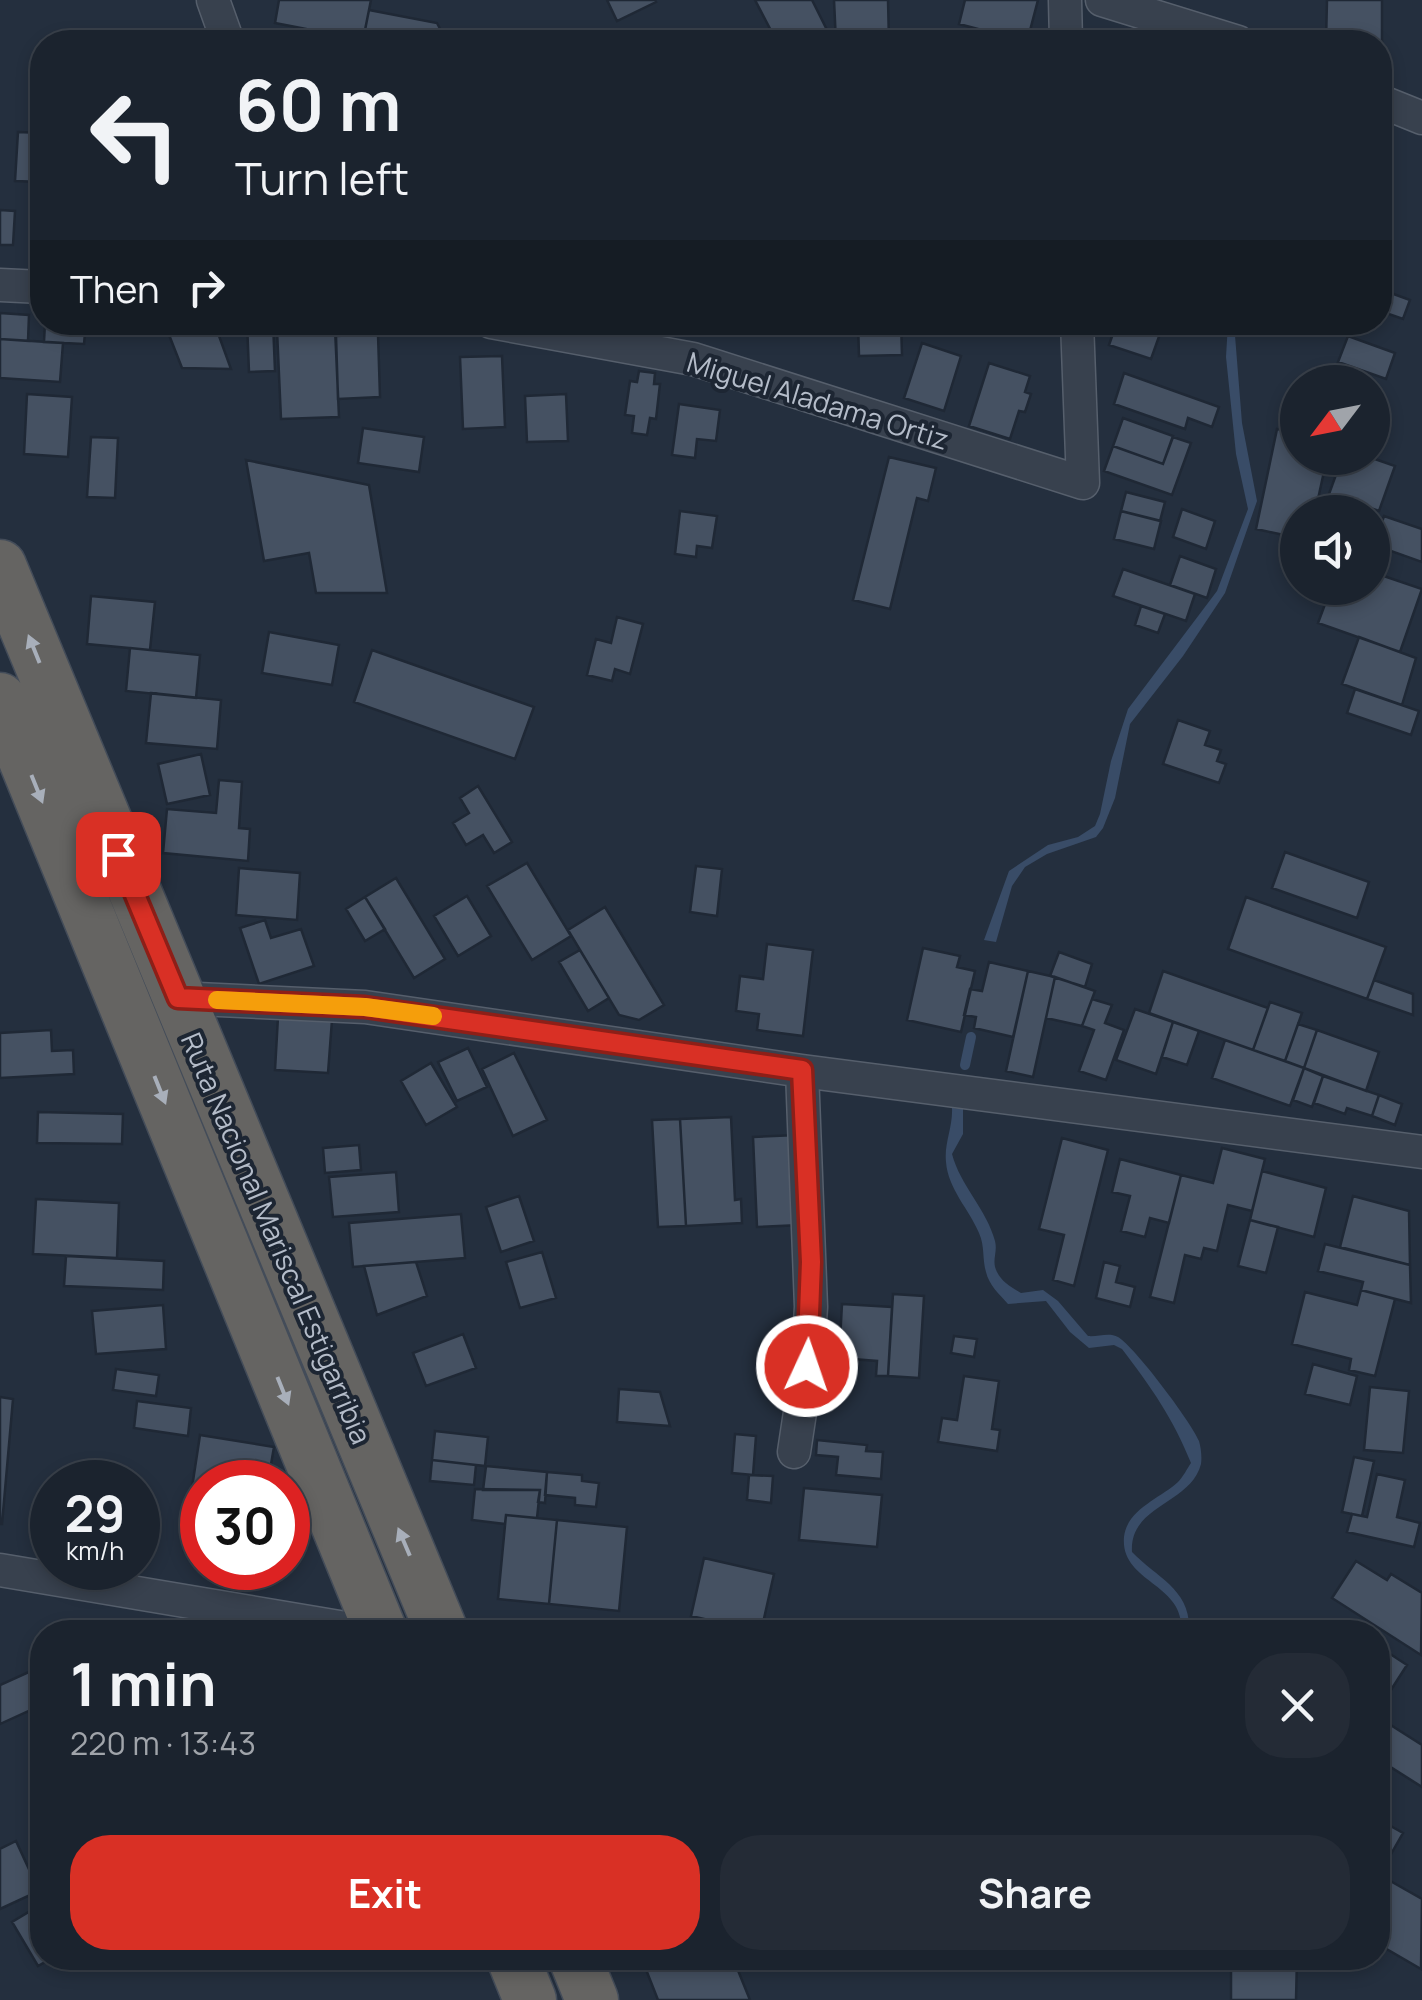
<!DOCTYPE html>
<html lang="en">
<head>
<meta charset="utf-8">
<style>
	body { margin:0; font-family:Manrope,sans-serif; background:#242b36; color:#f1f3f6; height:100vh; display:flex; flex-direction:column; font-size:38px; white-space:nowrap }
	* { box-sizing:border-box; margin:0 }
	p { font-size:32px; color:#a0a4aa }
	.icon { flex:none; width:55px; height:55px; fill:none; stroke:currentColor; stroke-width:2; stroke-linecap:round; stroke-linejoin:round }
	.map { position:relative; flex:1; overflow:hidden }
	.panel { position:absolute; left:30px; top:1620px; width:1360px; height:350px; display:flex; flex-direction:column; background:#1b232e; border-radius:40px; box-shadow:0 5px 15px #0003,0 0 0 2px #39404a }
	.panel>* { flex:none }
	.top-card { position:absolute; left:30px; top:30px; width:1362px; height:305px; border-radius:40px; box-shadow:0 5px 15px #0003,0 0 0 2px #39404a; background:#1b232e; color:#f1f3f6; overflow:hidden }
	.needle { width:65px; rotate:238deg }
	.controls { position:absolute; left:1280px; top:365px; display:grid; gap:20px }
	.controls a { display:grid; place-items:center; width:110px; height:110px; border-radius:50%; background:#1b232e; box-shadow:0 5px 15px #0003,0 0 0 2px #39404a; font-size:50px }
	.speed { position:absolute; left:30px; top:1460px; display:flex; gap:20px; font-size:50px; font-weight:700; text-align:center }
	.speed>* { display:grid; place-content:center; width:130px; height:130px; border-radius:50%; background:#1b232e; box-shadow:0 5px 15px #0003,0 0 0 2px #39404a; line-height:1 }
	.speed small { font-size:25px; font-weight:400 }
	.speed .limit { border:15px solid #d22; background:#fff; color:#111 }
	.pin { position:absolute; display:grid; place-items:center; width:85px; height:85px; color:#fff; margin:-42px; border-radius:20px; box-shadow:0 5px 15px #0006 }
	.me { position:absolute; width:110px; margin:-55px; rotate:3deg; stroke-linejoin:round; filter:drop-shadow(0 0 8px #0008) }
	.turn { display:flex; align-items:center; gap:35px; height:210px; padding:0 40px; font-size:45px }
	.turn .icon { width:130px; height:130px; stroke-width:2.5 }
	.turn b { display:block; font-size:70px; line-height:85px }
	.then { display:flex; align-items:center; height:95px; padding:0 40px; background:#0003; gap:20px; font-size:38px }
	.round { display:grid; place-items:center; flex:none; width:105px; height:105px; border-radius:40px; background:#242b36 }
	.head { display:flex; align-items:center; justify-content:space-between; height:170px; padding:0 40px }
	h1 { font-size:60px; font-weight:700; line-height:75px }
	.primary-button { display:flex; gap:20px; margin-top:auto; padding:20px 40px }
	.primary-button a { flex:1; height:115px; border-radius:40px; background:#d93025; color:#fff; font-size:40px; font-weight:700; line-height:115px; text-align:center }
	.primary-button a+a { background:#242b36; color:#f1f3f6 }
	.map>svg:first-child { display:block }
	.water { fill:#394c67 }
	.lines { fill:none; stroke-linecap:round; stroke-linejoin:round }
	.stream { stroke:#394c67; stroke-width:10 }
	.building { fill:#455162; stroke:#1f2835; stroke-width:2.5 }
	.minor-casing { stroke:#565f6c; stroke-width:35 }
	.trunk-casing { stroke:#434c59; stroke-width:55 }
	.minor { stroke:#38414e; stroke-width:32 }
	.trunk { stroke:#656462; stroke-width:52 }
	.oneway { fill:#a8afba }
	.route-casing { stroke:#8d1f18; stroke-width:25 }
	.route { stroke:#d93025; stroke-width:18 }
	.slow { stroke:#f59e0b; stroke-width:18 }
	.labels { text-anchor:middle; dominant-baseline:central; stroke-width:8; stroke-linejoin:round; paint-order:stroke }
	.street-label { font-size:28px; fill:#b4bcc9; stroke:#1d2633 }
</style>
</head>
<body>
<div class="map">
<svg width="1422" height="2000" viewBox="0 0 1422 2000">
	<rect width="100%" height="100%" fill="#242f3e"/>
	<path class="water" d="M1228,323h6l8,100 15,78 -32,92 -42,63 -53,68 -15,74 -12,30 -7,9 -49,17 -22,13 -13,19 -16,56 -12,-2 25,-69 39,-26 30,-8 17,-11 5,-12 11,-53 17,-52 89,-118 31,-82 -12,-55 -10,-97z
		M952,1108l11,1v25l-11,20c8,31 35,56 43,87 3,11 -4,20 2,31 5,10 14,15 24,21l22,-3 15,11 30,35c10,1 21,-4 30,1 16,9 74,86 81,104 2,7 3,16 2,23 -10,40 -72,41 -69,88 25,26 60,38 57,80h-8c5,-49 -61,-49 -57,-95 3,-28 37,-39 54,-55 5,-5 9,-13 13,-19 -18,-45 -40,-76 -69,-114l-8,-4 -25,3 -19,-16 -24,-31 -38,3c-9,-10 -19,-19 -22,-32 -4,-13 -1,-26 -7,-39 -10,-24 -31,-44 -33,-71 -2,-19 7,-35 6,-54z"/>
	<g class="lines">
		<path class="stream" d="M965,1065l6,-28"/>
	</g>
	<path class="building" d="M279,0h92l-8,40 -88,-17z
		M607,0h48l1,2 -39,19z
		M755,0h57l21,42h-56z
		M834,0h54l1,42h-53z
		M965,0h73l-11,42 -68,-18z
		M1327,0h55v47l-2,-5h-54z
		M369,10l68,13 10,19 -84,-2z
		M304,29l59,11 11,2h-73z
		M18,132l24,1v49l-27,-1z
		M0,210l15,1 -2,34h-13z
		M1380,289l30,11 -7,19 -23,-8z
		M0,313l29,2 -1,26 -28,-2z
		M45,322h41l-2,22 -40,-2z
		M164,322h50l17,47 -49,-1z
		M247,322h26l2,49 -26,1z
		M858,322h43l1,33 -43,1z
		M1117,322h19l25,9 -10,28 -42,-14z
		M335,328l4,89 -58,2 -4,-89z
		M378,334l2,63 -42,2 -2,-63z
		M1348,336l47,17 -9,26 -48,-17z
		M0,339l63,4 -3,39 -60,-4z
		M922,343l39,13 -17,55 -40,-13z
		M502,356l3,71 -42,2 -3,-72z
		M989,363l41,13 -5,16 6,2 -6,18 -6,-1 -9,28 -41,-13z
		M639,371l16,2 -1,11h6l-4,35 -6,-1 -3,17 -15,-2 2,-17 -9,-1 5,-34 7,1z
		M1124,373l95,34 -7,20 -24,-9 -3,11 -71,-25z
		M27,394l45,3 -4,60 -44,-3z
		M566,394l2,47 -41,1 -2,-46z
		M679,404l41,6 -4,31 -19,-2 -2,19 -23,-3z
		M1123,418l50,18 -10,28 -50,-18z
		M363,428l61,9 -5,35 -61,-9z
		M1277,429l21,4v25h29l-9,41 30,7 -1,6h-49v26l-42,-9z
		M91,437l27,1 -3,60 -28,-1z
		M1173,437l18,6 -19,52 -68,-24 9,-25 50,18z
		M889,457l47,11 -8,33 -11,-3 -27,111 -37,-9z
		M1342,458h30l23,8 -16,45 -50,-17z
		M246,460l123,25 18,108h-71l-7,-40 -45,8z
		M1126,492l39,10 -5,19 -39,-10z
		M1182,509l33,12 -9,28 -33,-12z
		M680,511l37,5 -5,32 -15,-2 -1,11 -21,-3z
		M1121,511l40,10 -7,28 -40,-10z
		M1384,516l38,13v33l-48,-17z
		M1180,556l36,13 -9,29 -37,-13z
		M1123,569l72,25 -9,27 -73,-25z
		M1372,572l50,17 -22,63 -82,-29 13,-35h41z
		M91,596l64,6 -5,48 -63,-6z
		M1141,606l24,8 -7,19 -23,-8z
		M617,617l26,7 -13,50 -15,-5 -3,12 -25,-6 9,-36 15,4z
		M269,632l70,13 -7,40 -70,-12z
		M1359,637l57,21 -14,47 -60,-21z
		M130,648l70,7 -4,43 -70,-7z
		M372,650l162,57 -19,52 -161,-57z
		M1355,689l64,22 -8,24 -64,-22z
		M151,693l70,7 -4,49 -71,-6z
		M1178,720l32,11 -5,14 16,5 -4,11 9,3 -7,19 -56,-19z
		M201,754l9,41 -43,9 -9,-40z
		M219,780l23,2 -3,46 11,1 -2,32 -85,-8 4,-44 49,4z
		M478,786l34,56 -18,11 -11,-18 -17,10 -13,-22 16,-10 -9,-15z
		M1285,852l84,30 -12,36 -85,-30z
		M527,863l44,73 -39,24 -45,-74z
		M696,866l26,3 -5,47 -27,-4z
		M239,868l61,5 -3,47 -61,-5z
		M396,878l49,81 -31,19 -49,-81z
		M467,896l24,40 -33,20 -24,-40z
		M365,897l20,32 -20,12 -19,-32z
		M1246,897l140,50 -19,52 -139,-50z
		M605,907l59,98 -25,15 -20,-5 -51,-85z
		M265,920l6,18 30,-9 13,37 -55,18 -19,-56z
		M767,944l46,6 -10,86 -46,-6 2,-16 -23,-3 4,-35 23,3z
		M923,948l37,8 -3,11 18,4 -14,61 -54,-12z
		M580,950l29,48 -21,13 -29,-49z
		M1059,952l33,12 -7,23 -35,-11z
		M989,962l39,9 -15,66 -39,-9 2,-11 -12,-2 6,-26 12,2z
		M1028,971l27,6 -22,100 -27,-6z
		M1163,971l105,37 -15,42 -104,-37z
		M1055,977l40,14 -13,35 -36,-8z
		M1374,980l39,14v21l-46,-16z
		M1092,999l20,6 -7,18 19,7 -18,50 -27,-9 15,-41 -12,-4z
		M1270,1002l32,11 -17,48 -32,-11z
		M1135,1009l38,13 -17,52 -40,-14z
		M278,1017l54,3 -4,53 -53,-3z
		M1173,1022l26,9 -12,34 -25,-8z
		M1298,1024l19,6 -13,38 -19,-7z
		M51,1030l1,21 21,-1 1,24 -74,4v-45z
		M1317,1030l62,22 -13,39 -62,-23z
		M1225,1040l79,28 -14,38 -78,-28z
		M468,1048l19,39 -30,14 -19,-39z
		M514,1053l33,67 -34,16 -31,-67z
		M431,1063l26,44 -31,18 -25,-44z
		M1304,1068l19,8 -11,31 -19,-7z
		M1323,1076l56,19 -7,21 -25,-8 -2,6 -31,-11z
		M1379,1095l23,9 -7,21 -23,-9z
		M38,1112l85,2 -1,30 -85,-1z
		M731,1117l4,83 6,-1 1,24 -56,3 -6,-107z
		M680,1119l6,107 -28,1 -6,-107z
		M797,1135l4,90 -44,2 -4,-90z
		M1062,1138l46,12 -34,136 -21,-6 11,-45 -25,-6z
		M359,1145l2,25 -36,3 -2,-25z
		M1222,1148l43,11 -13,52 -24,-6 -11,46 -13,-3 -3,11 -16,-4 -11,48 -24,-6 31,-122 32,8z
		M1120,1159l61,16 -12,48 -19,-5 -5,19 -24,-6 9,-35 -18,-4z
		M1262,1171l64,17 -12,49 -64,-17z
		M396,1172l3,40 -66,5 -4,-40z
		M519,1196l15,45 -33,11 -15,-45z
		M1353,1196l56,15 1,54 -70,-18z
		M36,1199l83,4 -2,55 -84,-4z
		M461,1214l4,44 -112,9 -4,-44z
		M1250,1220l28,7 -12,46 -28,-7z
		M1325,1244l85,21 1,38 -50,-13 2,-8 -45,-11z
		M542,1252l14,46 -36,10 -14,-46z
		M66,1256l98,5 -1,29 -99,-4z
		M416,1262l11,34 -50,19 -13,-49z
		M1104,1262l16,4 -4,16 19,5 -5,20 -34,-9z
		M1361,1290l34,9 -20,77 -26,-6 2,-11 -59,-15 13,-52 52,13z
		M893,1294l31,2 -5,82 -31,-2z
		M842,1304l50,3 -4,69h-12l1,-15 -38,-3z
		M163,1305l3,44 -70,5 -4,-43z
		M463,1334l13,34 -50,18 -13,-33z
		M954,1336l23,3 -3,18 -23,-4z
		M1313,1364l44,12 -7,29 -45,-11z
		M116,1369l43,6 -3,21 -43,-6z
		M964,1376l35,5 -7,48 8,1 -3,21 -59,-9 4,-24 15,2z
		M1370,1387l39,4 -6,62 -39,-3z
		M619,1389l41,3 10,34 -53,-4z
		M0,1397l13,2 -11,125h-2z
		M137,1401l54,7 -3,28 -54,-8z
		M435,1431l53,6 -3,29 -53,-6z
		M735,1434l21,2 -3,39 -21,-2z
		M200,1435l74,12 -6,35h-66v14l-11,-2z
		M817,1440l50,5 -1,6 17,1 -2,27 -45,-4 2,-18 -22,-2z
		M1354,1457l20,4 -12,55 -20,-4z
		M432,1460l44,5 -2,20 -44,-4z
		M486,1466l61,6 -2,31 -7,-1 2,-12h-57z
		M547,1472l35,3v6l17,2 -3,24 -21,-2v-7l-30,-3z
		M1377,1474l28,6 -8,37 23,6 -6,24 -67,-15 5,-18 15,3z
		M749,1475l24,1 -2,27 -24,-3z
		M804,1488l78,7 -5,52 -78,-7z
		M475,1489l65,1 -3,28 -31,-3 -1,9 -33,-4z
		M189,1512l13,2v39l-18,-2z
		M506,1515l51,5 -8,84 -51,-5z
		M557,1520l70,7 -8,84 -70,-7z
		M704,1558l70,16 -13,58 -70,-16z
		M1356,1561l31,19 4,-6 31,19 -1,62 -89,-57z
		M1378,1646l29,19 -18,28 -11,-7z
		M42,1666v39l-42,19v-39z
		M1378,1717l44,28v42l-44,-28z
		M1378,1819l25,14 -24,42 -1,-1z
		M16,1841l23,50 -39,18v-60z
		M1378,1874l44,25 -1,70 -43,-25z
		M42,1904v54h10l-14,8 -26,-44z
		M668,1958h65l17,42h-92l-13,-33z
		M1231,1958h66l-1,42h-65z"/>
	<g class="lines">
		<defs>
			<path id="minor" d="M213,0l15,42
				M1065,0l1,42
				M1102,0l136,42
				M1380,101l42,17
				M0,285l42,2
				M491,322l202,37 390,124 -6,-161
				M177,998l188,9 437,64 620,81
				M794,1452l13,-86 4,-59 -9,-236
				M0,1570l369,62"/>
			<path id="trunk" d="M0,566l442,1066
				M0,699l381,933
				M513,1958l17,42
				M575,1958l17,42"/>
		</defs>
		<use href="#minor" class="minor-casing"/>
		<use href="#trunk" class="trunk-casing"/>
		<use href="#minor" class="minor"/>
		<use href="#trunk" class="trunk"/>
	</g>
	<defs><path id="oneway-solid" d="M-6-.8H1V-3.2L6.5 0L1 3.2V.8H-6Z" transform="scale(2.5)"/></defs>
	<g class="oneway">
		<use href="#oneway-solid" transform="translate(34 649) rotate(-112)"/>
		<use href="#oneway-solid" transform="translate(37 789) rotate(68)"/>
		<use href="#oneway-solid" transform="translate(160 1090) rotate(68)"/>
		<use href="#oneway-solid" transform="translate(283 1391) rotate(68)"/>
		<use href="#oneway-solid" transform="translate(404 1542) rotate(-113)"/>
	</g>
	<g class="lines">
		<defs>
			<path id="route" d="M118,854l60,144 187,9 437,63 9,192 -4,104"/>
		</defs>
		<use href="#route" class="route-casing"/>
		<use href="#route" class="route"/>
		<path class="slow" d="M217,1000l148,7 68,9"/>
	</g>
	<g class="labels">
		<g class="street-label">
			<text transform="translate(818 400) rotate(17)">Miguel Aladama Ortiz</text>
			<text transform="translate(277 1238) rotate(67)">Ruta Nacional Mariscal Estigarribia</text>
		</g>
	</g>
</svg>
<div class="controls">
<a><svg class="needle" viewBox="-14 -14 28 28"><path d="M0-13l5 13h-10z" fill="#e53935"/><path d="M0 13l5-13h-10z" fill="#a0a4aa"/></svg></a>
<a><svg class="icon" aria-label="sound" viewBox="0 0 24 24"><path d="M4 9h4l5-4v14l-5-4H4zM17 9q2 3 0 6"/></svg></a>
</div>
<div class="speed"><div>29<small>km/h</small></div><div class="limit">30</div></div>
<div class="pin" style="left:118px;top:854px;background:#d93025"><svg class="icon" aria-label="arrive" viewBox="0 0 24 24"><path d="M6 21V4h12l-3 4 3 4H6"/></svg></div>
<svg class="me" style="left:807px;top:1366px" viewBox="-20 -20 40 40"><circle r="17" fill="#d93025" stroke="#fff" stroke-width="3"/><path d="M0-11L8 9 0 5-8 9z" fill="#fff"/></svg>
<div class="top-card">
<div class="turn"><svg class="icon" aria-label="left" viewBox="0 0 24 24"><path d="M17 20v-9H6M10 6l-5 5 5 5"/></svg><div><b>60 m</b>Turn left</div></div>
<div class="then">Then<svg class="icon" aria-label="right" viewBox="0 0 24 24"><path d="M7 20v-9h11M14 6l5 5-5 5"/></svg></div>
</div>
<section class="panel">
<div class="head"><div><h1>1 min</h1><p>220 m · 13:43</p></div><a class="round"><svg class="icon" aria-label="close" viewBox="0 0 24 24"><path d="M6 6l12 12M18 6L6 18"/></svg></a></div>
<div class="primary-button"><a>Exit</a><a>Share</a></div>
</section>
</div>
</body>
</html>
